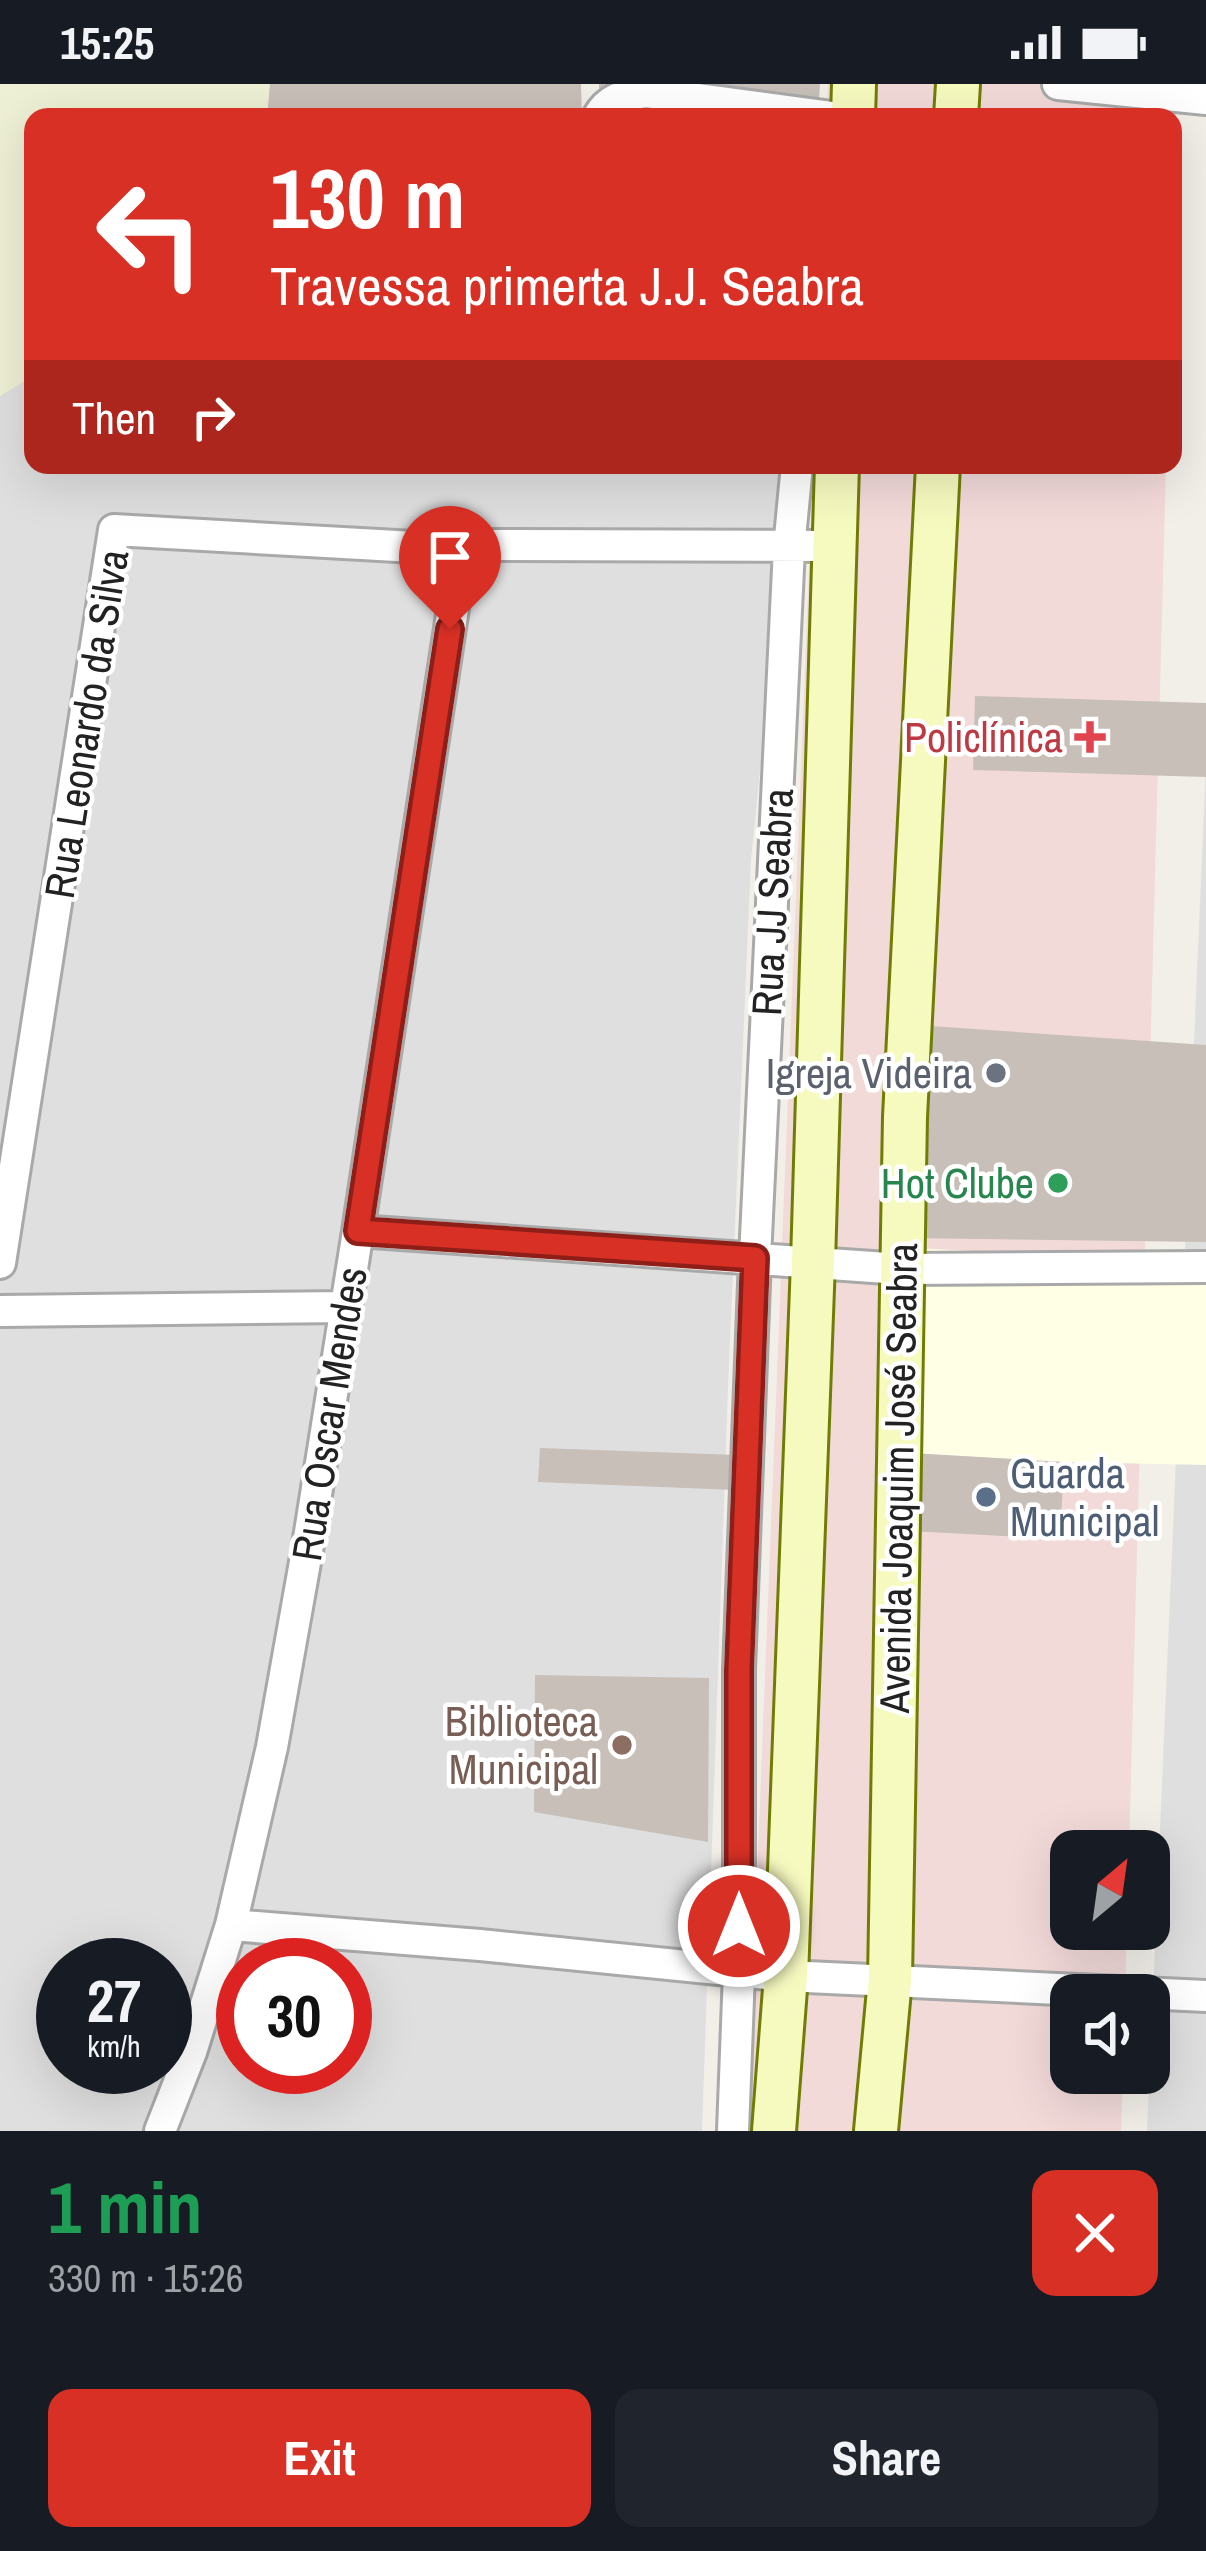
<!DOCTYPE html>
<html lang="en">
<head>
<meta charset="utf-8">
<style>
	body { margin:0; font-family:"Archivo Narrow",sans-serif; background:#20242c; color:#f1f3f6; height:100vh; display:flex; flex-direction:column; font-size:45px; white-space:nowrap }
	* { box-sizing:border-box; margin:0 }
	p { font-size:39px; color:#9ea1a6 }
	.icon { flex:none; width:66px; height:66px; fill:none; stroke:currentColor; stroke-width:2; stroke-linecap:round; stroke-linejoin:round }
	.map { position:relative; height:2047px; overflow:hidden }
	.panel { display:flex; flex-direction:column; background:#171b24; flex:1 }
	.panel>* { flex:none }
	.top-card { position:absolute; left:24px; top:24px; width:1158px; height:366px; border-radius:24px; box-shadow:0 12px 48px #0002; background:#d93025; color:#fff; overflow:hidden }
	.needle { width:78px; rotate:29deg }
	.tools { position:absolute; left:1050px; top:1746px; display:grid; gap:24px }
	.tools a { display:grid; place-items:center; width:120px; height:120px; border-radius:24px; background:#171b24; box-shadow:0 12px 48px #0002; font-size:60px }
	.speed { position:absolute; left:36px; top:1854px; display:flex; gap:24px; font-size:60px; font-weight:700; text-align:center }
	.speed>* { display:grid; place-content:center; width:156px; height:156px; border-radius:50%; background:#171b24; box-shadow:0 12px 48px #0002; line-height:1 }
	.speed small { font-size:30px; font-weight:400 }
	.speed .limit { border:18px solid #d22; background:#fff; color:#111 }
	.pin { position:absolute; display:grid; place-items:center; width:102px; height:102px; color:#fff; margin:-123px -51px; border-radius:50% 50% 50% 0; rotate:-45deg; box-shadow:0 0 12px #0007 }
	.pin .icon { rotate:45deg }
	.me { position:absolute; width:132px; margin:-66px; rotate:0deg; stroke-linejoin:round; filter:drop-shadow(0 0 9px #0008) }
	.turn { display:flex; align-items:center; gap:42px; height:252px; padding:0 48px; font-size:54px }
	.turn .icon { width:156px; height:156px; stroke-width:2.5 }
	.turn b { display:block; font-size:84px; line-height:102px }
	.then { display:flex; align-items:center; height:114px; padding:0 48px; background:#0003; gap:24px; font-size:45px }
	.round { display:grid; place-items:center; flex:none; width:126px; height:126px; border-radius:24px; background:#20242c }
	.headline { display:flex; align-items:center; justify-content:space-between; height:204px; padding:0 48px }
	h1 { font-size:72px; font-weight:700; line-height:90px; color:#1e9e55 }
	.button { display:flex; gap:24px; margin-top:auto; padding:24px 48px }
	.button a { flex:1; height:138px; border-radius:24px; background:#d93025; color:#fff; font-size:48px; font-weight:700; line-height:138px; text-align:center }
	.button a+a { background:#20242c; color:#f1f3f6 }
	.status { display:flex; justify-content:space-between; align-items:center; height:84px; padding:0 60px; background:#171b24; direction:ltr }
	.status svg { height:33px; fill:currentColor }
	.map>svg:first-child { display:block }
	.residential { fill:#e0dfdf; fill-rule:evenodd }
	.commercial { fill:#f2dad9 }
	.education { fill:#ffffe5 }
	.farmland { fill:#eef0d5 }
	.building { fill:#c7bfb8 }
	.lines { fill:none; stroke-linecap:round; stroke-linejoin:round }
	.street-casing { stroke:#a9a9a9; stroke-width:36 }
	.secondary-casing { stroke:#707d05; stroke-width:48 }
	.street { stroke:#fff; stroke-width:30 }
	.secondary { stroke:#f7fabf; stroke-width:42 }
	.route-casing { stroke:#8d1f18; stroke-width:30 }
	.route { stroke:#d93025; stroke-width:21 }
	.health-dot { fill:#e0444e; stroke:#fff; stroke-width:4.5 }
	.worship-dot { fill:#6b7280; stroke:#fff; stroke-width:4.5 }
	.leisure-dot { fill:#2e9e5b; stroke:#fff; stroke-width:4.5 }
	.service-dot { fill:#5c6f8a; stroke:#fff; stroke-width:4.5 }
	.education-dot { fill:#8d6e63; stroke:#fff; stroke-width:4.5 }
	.labels { text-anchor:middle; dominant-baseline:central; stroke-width:9; stroke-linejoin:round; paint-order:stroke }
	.street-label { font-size:42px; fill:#222; stroke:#fff }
	.health-label { font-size:42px; fill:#be3a42; stroke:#fff; text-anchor:end }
	.worship-label { font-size:42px; fill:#5b616d; stroke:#fff; text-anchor:end }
	.leisure-label { font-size:42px; fill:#27864d; stroke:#fff; text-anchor:end }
	.service-label { font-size:42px; fill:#4e5e75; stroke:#fff; text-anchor:start }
	.education-label { font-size:42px; fill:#785e54; stroke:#fff; text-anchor:end }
</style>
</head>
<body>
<div class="status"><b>15:25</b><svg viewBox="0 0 49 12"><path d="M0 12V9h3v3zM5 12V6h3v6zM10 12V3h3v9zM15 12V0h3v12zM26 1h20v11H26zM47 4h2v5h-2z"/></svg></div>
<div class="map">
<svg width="1206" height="2047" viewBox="0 0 1206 2047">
	<rect width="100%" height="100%" fill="#f2efe9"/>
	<path class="residential" d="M33,263v118h758l-40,395 -23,527 -26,744h-702v-1765zM63,1881h102v102h-102zM243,1881h102v102h-102z
		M1206,680v1367h-59z"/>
	<path class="commercial" d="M828,0h349l-4,141v-108h-346z
		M813,381h353l-37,1386h-58v78h56l-2,66h-54v78h52l-2,58h-370l4,-203z"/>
	<path class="education" d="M912,1164l294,14v203l-142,-3 -158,-9z"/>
	<path class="farmland" d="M0,0h270l-3,33h-234v259l-33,20z"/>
	<path class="building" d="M270,0h311l1,33h-315z
		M599,0h221l-1,16 -220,-12z
		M975,612l231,7v74l-233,-7z
		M916,941l290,20v197l-296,-4z
		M540,1364l197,7 -2,35 -197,-8z
		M911,1369l153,9 -4,77 -151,-8z
		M535,1591l174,3 -1,164 -174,-30z"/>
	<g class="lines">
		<defs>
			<path id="street" d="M1058,0l148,15
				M598,33c11,-20 26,-21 47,-25l187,25
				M358,1147l543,38 305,-2
				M0,1179l114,-733 354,20
				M0,1227l345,-4
				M231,1841l249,20 306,31 420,20
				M160,2047l31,-79 40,-127 41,-178 35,-196 51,-320 99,-649 11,-32 23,-5 343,1
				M733,2047l6,-159v-302l16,-412 34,-710 8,-83"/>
			<path id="secondary" d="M853,33l1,-33
				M956,33l2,-33
				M774,2047l12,-155 27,-714 24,-797
				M876,2047l14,-152 15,-862 33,-652"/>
		</defs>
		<use href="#street" class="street-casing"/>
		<use href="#secondary" class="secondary-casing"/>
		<use href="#street" class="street"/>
		<use href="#secondary" class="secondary"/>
	</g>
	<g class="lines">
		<defs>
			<path id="route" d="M450,545l-92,602 397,27 -16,412v256"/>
		</defs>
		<use href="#route" class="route-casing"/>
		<use href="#route" class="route"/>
	</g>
	<path class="health-dot" d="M1084 635h12v12h12v12h-12v12h-12v-12h-12v-12h12z"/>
	<circle class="worship-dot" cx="996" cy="989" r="12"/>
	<circle class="leisure-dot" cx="1058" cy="1099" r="12"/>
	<circle class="service-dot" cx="986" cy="1413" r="12"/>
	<circle class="education-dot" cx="622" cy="1661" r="12"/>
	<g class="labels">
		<g class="street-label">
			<text transform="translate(86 640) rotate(-81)">Rua Leonardo da Silva</text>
			<text transform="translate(772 818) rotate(-87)">Rua JJ Seabra</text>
			<text transform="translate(329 1330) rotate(-81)">Rua Oscar Mendes</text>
			<text transform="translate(898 1394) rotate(-89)">Avenida Joaquim José Seabra</text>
		</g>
		<g class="health-label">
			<text x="1063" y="653">Policlínica</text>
		</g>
		<g class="worship-label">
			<text x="972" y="989">Igreja Videira</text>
		</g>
		<g class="leisure-label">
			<text x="1034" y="1099">Hot Clube</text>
		</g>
		<g class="service-label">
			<text x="1010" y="1389">Guarda<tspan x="1010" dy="48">Municipal</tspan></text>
		</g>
		<g class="education-label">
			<text x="598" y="1637">Biblioteca<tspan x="598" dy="48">Municipal</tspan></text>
		</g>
	</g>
</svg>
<div class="tools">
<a><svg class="needle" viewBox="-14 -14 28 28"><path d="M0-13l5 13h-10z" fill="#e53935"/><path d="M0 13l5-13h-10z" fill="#9ea1a6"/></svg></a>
<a><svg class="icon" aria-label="sound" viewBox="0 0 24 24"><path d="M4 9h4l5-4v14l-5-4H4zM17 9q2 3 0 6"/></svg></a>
</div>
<div class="speed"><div>27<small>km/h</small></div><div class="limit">30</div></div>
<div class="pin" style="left:450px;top:545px;background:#d93025"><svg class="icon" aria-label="arrive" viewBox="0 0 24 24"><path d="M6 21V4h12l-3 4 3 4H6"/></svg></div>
<svg class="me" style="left:739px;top:1842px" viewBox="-20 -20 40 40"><circle r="17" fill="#d93025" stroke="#fff" stroke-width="3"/><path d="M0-11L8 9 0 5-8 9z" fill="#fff"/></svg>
<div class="top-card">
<div class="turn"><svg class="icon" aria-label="left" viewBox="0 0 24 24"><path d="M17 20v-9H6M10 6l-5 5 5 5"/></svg><div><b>130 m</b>Travessa primerta J.J. Seabra</div></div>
<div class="then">Then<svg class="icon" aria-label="right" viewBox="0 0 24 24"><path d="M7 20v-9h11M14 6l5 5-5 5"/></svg></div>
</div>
</div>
<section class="panel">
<div class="headline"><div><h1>1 min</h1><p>330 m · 15:26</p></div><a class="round" style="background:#d93025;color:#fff"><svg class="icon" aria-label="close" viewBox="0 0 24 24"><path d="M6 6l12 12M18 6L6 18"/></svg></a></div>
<div class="button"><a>Exit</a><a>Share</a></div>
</section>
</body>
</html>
